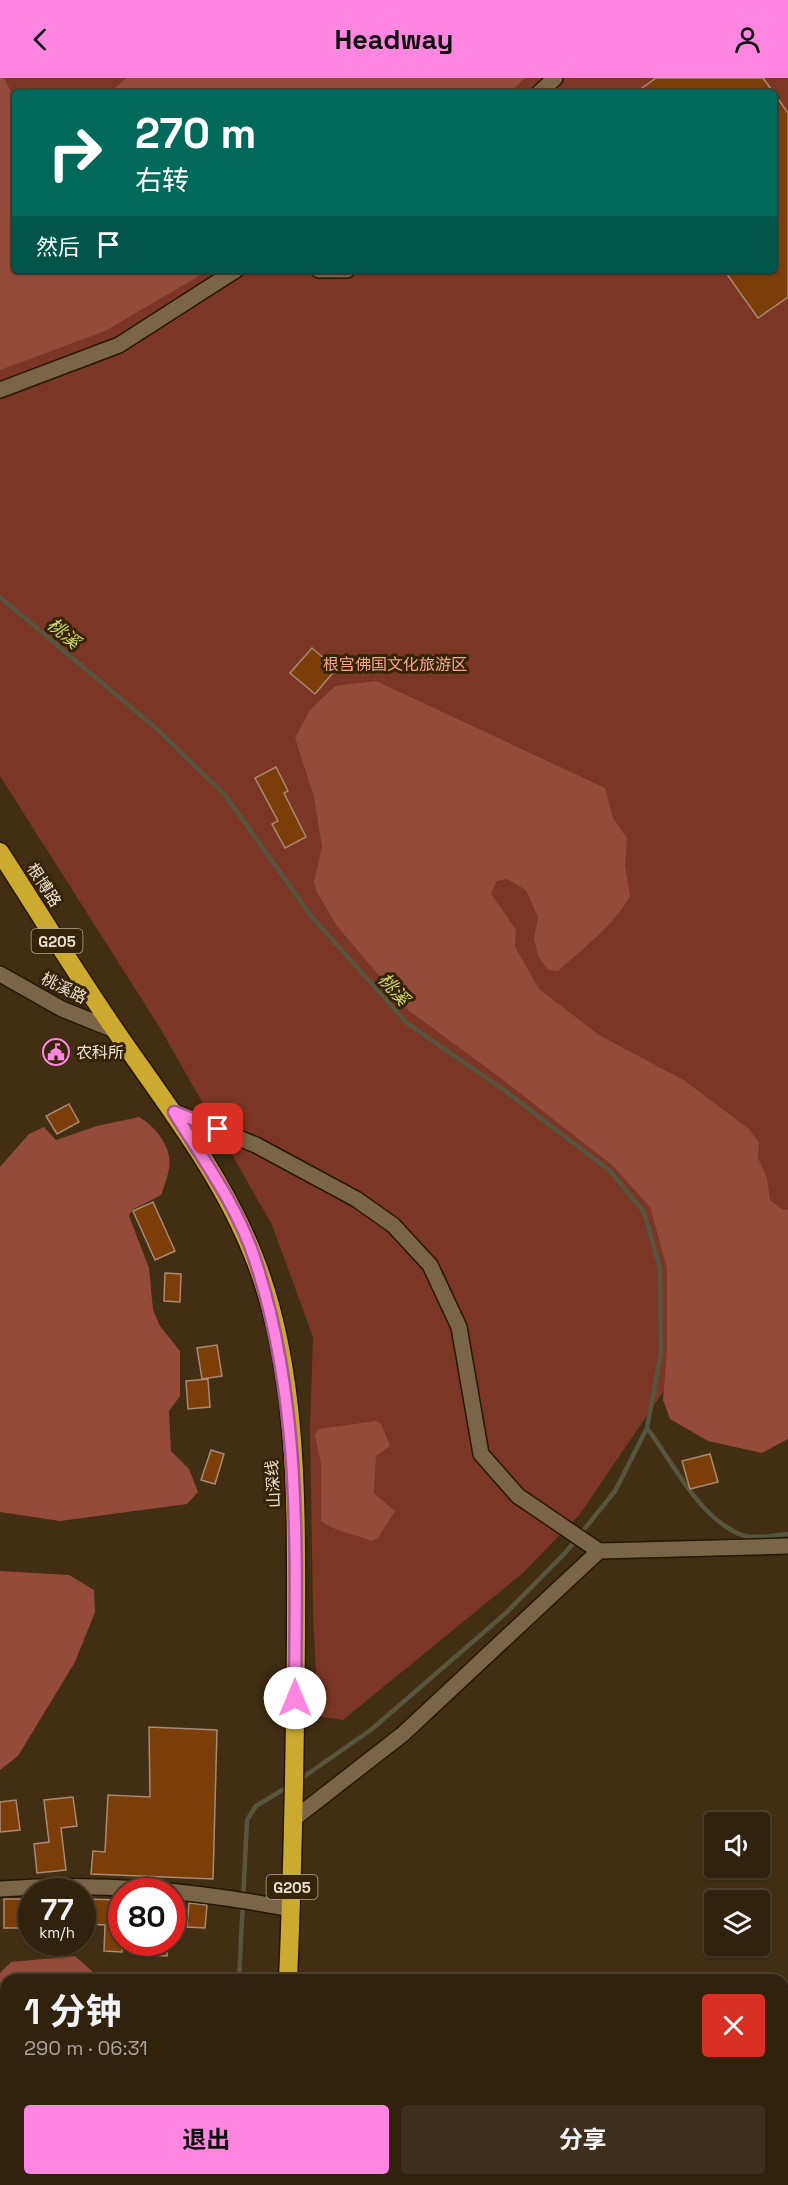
<!DOCTYPE html>
<html lang="zh">
<head>
<meta charset="utf-8">
<style>
	body { margin:0; font-family:"Space Grotesk","Noto Sans SC",sans-serif; background:#3d2f1c; color:#f1f3f6; height:100vh; display:flex; flex-direction:column; font-size:22px; white-space:nowrap }
	* { box-sizing:border-box; margin:0 }
	p { font-size:20px; color:#a8a49e }
	.icon { flex:none; width:33px; height:33px; fill:none; stroke:currentColor; stroke-width:2; stroke-linecap:round; stroke-linejoin:round }
	.map { position:relative; flex:1; overflow:hidden }
	.drawer { position:absolute; left:0px; top:1896px; width:789px; height:212px; display:flex; flex-direction:column; background:#31220e; border-radius:18px 18px 0 0; box-shadow:0 2px 4px #0004,0 0 0 2px #4c3f2e }
	.drawer>* { flex:none }
	.hud { position:absolute; left:12px; top:12px; width:765px; height:183px; border-radius:6px; box-shadow:0 2px 4px #0004,0 0 0 2px #4c3f2e; background:#00695c; color:#fff; overflow:hidden }
	.fabs { position:absolute; left:704px; top:1734px; display:grid; gap:12px }
	.fabs a { display:grid; place-items:center; width:66px; height:66px; border-radius:6px; background:#31220e; box-shadow:0 2px 4px #0004,0 0 0 2px #4c3f2e; font-size:30px }
	.speed { position:absolute; left:18px; top:1800px; display:flex; gap:12px; font-size:30px; font-weight:700; text-align:center }
	.speed>* { display:grid; place-content:center; width:78px; height:78px; border-radius:50%; background:#31220e; box-shadow:0 2px 4px #0004,0 0 0 2px #4c3f2e; line-height:1 }
	.speed small { font-size:15px; font-weight:400 }
	.speed .limit { border:9px solid #d22; background:#fff; color:#111 }
	.pin { position:absolute; display:grid; place-items:center; width:51px; height:51px; color:#fff; margin:-26px; border-radius:12px; box-shadow:0 3px 9px #0006 }
	.me { position:absolute; width:66px; margin:-33px; rotate:0deg; stroke-linejoin:round; filter:drop-shadow(0 0 4px #0008) }
	.turn { display:flex; align-items:center; gap:21px; height:126px; padding:0 24px; font-size:27px }
	.turn .icon { width:78px; height:78px; stroke-width:2.5 }
	.turn b { display:block; font-size:42px; line-height:51px }
	.then { display:flex; align-items:center; height:57px; padding:0 24px; background:#0003; gap:12px; font-size:22px }
	.round { display:grid; place-items:center; flex:none; width:63px; height:63px; border-radius:6px; background:#3d2f1c }
	.headline { display:flex; align-items:center; justify-content:space-between; height:102px; padding:0 24px }
	h1 { font-size:36px; font-weight:700; line-height:45px }
	.button { display:flex; gap:12px; margin-top:auto; padding:12px 24px }
	.button a { flex:1; height:69px; border-radius:6px; background:#fe86e0; color:#111; font-size:24px; font-weight:700; line-height:69px; text-align:center }
	.button a+a { background:#3d2f1c; color:#f1f3f6 }
	header { display:flex; justify-content:space-between; align-items:center; height:78px; padding:0 24px; background:#fe86e0; color:#111; font-size:27px; font-weight:700 }
	.map>svg:first-child { display:block }
	.green { fill:#7c3625; fill-rule:evenodd }
	.forest { fill:#954b39 }
	.lines { fill:none; stroke-linecap:round; stroke-linejoin:round }
	.stream { stroke:#57543f; stroke-width:4.5 }
	.building { fill:#7b3e09; stroke:#a98974; stroke-width:1.5 }
	.minor-casing { stroke:#271600; stroke-width:18 }
	.highway-casing { stroke:#271600; stroke-width:21 }
	.minor { stroke:#7a6549; stroke-width:15 }
	.highway { stroke:#cbaa2f; stroke-width:18 }
	.route-casing { stroke:#a55792; stroke-width:15 }
	.route { stroke:#fe86e0; stroke-width:10 }
	.labels { text-anchor:middle; dominant-baseline:central; stroke-width:6; stroke-linejoin:round; paint-order:stroke }
	.shield { fill:#372408; stroke:#b6a895; stroke-width:1.5 }
	.shield-label { font-size:15px; font-weight:bold; fill:#ece0d1 }
	.park-label { font-size:16px; fill:#faa58f; stroke:#372408 }
	.street-label { font-size:16px; fill:#ece0d1; stroke:#372408 }
	.poi-label { font-size:16px; fill:#ece0d1; stroke:#372408; text-anchor:start }
	.water-label { font-size:18px; font-style:italic; fill:#d1d86b; stroke:#372408 }
</style>
</head>
<body>
<header><svg class="icon" aria-label="back" viewBox="0 0 24 24"><path d="M15 5l-7 7 7 7"/></svg>Headway<svg class="icon" aria-label="person" viewBox="0 0 24 24"><circle cx="12" cy="8" r="4"/><path d="M4 21q1-7 8-7t8 7"/></svg></header>
<div class="map">
<svg width="788" height="2107" viewBox="0 0 788 2107">
	<rect width="100%" height="100%" fill="#412e13"/>
	<path class="green" d="M0,0h788v1130l-208,306 -57,59 -180,147 -25,-4 -5,-105 -3,-182 3,-92 -41,-112 -112,-197 -160,-252zM15,15h759v177h-759z"/>
	<path class="forest" d="M0,0h4l11,21v171h194l-104,61 -105,39z
		M127,0h398l-16,15h-400z
		M376,603l229,107 8,30 14,20 -2,28 5,30c-18,32 -46,51 -72,75l-10,-1 -10,-14 -4,-17 4,-22 -12,-27 -19,-11 -10,2 -6,13 25,36 -1,17 24,42 60,46 86,46 64,48 10,14 -1,15 9,20 3,22 13,10 5,-1v230l-26,14 -54,-12 -38,-22 -7,-19 4,-50v-82l-17,-61 -38,-42 -114,-89 -90,-66 -71,-84 -20,-34 -3,-10 8,-35 -8,-50 -19,-59 15,-28 25,-24z
		M139,1039c16,9 34,31 30,51 -1,9 -5,18 -8,27l-29,15 -3,6 20,52 4,42 7,16 20,25v45l-11,15 2,40 18,18 9,23 -11,12 -127,17 -60,-9v-345l29,-33 15,-7 12,13 41,-14z
		M376,1343l5,3 9,22 -14,10 -2,37 21,18 -17,27 -7,3c-17,-8 -36,-9 -50,-20v-57l-6,-29 3,-6z
		M0,1493l69,4 25,15 1,22 -20,50 -57,94 -18,14z
		M75,1878l27,24h-96v198l-6,6v-211l11,-11z"/>
	<g class="lines">
		<path class="stream" d="M0,519l158,133 67,65 87,122 95,106 97,67 106,81 34,41 16,56 1,85 -14,75 -32,63 -49,61 -60,61 -134,116 -73,51
			M647,1350c26,34 52,91 95,107 11,5 33,0 46,-1
			M239,1902l8,-160 9,-14 33,-20
			M238,2107v-5"/>
	</g>
	<path class="building" d="M656,0h107l11,15h-139z
		M774,15l14,20v184l-30,21 -34,-48h50z
		M312,570l24,21 -21,25 -25,-21z
		M276,689l12,24 -4,2 22,44 -21,11 -13,-24 6,-3 -23,-43z
		M69,1026l10,18 -22,12 -11,-18z
		M153,1124l22,49 -20,9 -22,-49z
		M165,1195l16,1 -1,28 -16,-1z
		M217,1267l5,31 -20,3 -5,-31z
		M208,1301l2,28 -22,2 -2,-28z
		M211,1372l13,4 -9,30 -14,-4z
		M710,1376l8,28 -28,7 -8,-28z
		M149,1649l68,3 -4,149 -122,-5 2,-23 12,1 3,-57 42,2z
		M73,1719l4,29 -16,2 5,42 -29,3 -3,-29 15,-2 -5,-42z
		M16,1722l4,30 -20,2v-30z
		M4,1821h28v29h-28z
		M82,1821l40,1v52l-18,-1 1,-26 -23,-1z
		M189,1825l18,2 -2,23 -18,-1z
		M146,1864h22l-1,14 -21,-1z"/>
	<g class="lines">
		<defs>
			<path id="minor" d="M539,15l16,-15
				M319,192h28
				M0,312l119,-45 117,-75
				M0,896l62,35 52,21
				M175,1034l81,33 100,54 37,26 37,40 29,62 22,127 37,42 81,55 189,-5
				M295,1740l108,-84 196,-183
				M0,1811c101,-7 192,1 291,20"/>
			<path id="highway" d="M0,774c38,59 75,120 115,178 50,73 106,143 139,227 46,115 42,256 42,378 -1,115 -3,230 -8,345
				M279,2107v-5"/>
		</defs>
		<use href="#minor" class="minor-casing"/>
		<use href="#highway" class="highway-casing"/>
		<use href="#minor" class="minor"/>
		<use href="#highway" class="highway"/>
	</g>
	<g class="lines">
		<defs>
			<path id="route" d="M218,1051l-44,-17c29,47 64,95 81,148 47,141 41,292 40,438"/>
		</defs>
		<use href="#route" class="route-casing"/>
		<use href="#route" class="route"/>
	</g>
	<defs>
		<symbol id="civic-ring" viewBox="-11 -11 22 22"><circle r="9.5" fill="#372408" stroke="#fe86e0" stroke-width="1.5"/><path d="M-.6-6.5H3V-4.5H.6V-3L4-1V1h2V6H-6V1h2V-1L-.6-3ZM-1.2 2.5V6h2.4V2.5Z" fill="#fe86e0"/></symbol>
	</defs>
	<g fill-rule="evenodd">
		<use href="#civic-ring" x="41" y="959" width="30" height="30"/>
	</g>
	<g class="labels">
		<g class="shield">
			<rect x="31.5" y="851" width="51" height="24" rx="4.5"/>
			<rect x="266.5" y="1797" width="51" height="24" rx="4.5"/>
		</g>
		<g class="shield-label">
			<text x="57" y="863">G205</text>
			<text x="292" y="1809">G205</text>
		</g>
		<g class="park-label">
			<text x="395" y="586">根宫佛国文化旅游区</text>
		</g>
		<g class="street-label">
			<text transform="translate(44 807) rotate(57)">根博路</text>
			<text transform="translate(64 910) rotate(27)">桃溪路</text>
			<text transform="translate(273 1406) rotate(-93)">山深线</text>
		</g>
		<g class="poi-label">
			<text x="76" y="974">农科所</text>
		</g>
		<g class="water-label">
			<text transform="translate(64 555) rotate(40)">桃溪</text>
			<text transform="translate(394 911) rotate(48)">桃溪</text>
		</g>
	</g>
</svg>
<div class="fabs">
<a><svg class="icon" aria-label="sound" viewBox="0 0 24 24"><path d="M4 9h4l5-4v14l-5-4H4zM17 9q2 3 0 6"/></svg></a>
<a><svg class="icon" aria-label="layers" viewBox="0 0 24 24"><path d="M12 4l9 5-9 5-9-5zM3 14l9 5 9-5"/></svg></a>
</div>
<div class="speed"><div>77<small>km/h</small></div><div class="limit">80</div></div>
<div class="pin" style="left:218px;top:1051px;background:#d93025"><svg class="icon" aria-label="arrive" viewBox="0 0 24 24"><path d="M6 21V4h12l-3 4 3 4H6"/></svg></div>
<svg class="me" style="left:295px;top:1620px" viewBox="-20 -20 40 40"><circle r="19" fill="#fff"/><path d="M0-13L10 11 0 6-10 11z" fill="#fe86e0"/></svg>
<div class="hud">
<div class="turn"><svg class="icon" aria-label="right" viewBox="0 0 24 24"><path d="M7 20v-9h11M14 6l5 5-5 5"/></svg><div><b>270 m</b>右转</div></div>
<div class="then">然后<svg class="icon" aria-label="arrive" viewBox="0 0 24 24"><path d="M6 21V4h12l-3 4 3 4H6"/></svg></div>
</div>
<section class="drawer">
<div class="headline"><div><h1>1 分钟</h1><p>290 m · 06:31</p></div><a class="round" style="background:#d93025;color:#fff"><svg class="icon" aria-label="close" viewBox="0 0 24 24"><path d="M6 6l12 12M18 6L6 18"/></svg></a></div>
<div class="button"><a>退出</a><a>分享</a></div>
</section>
</div>
</body>
</html>
